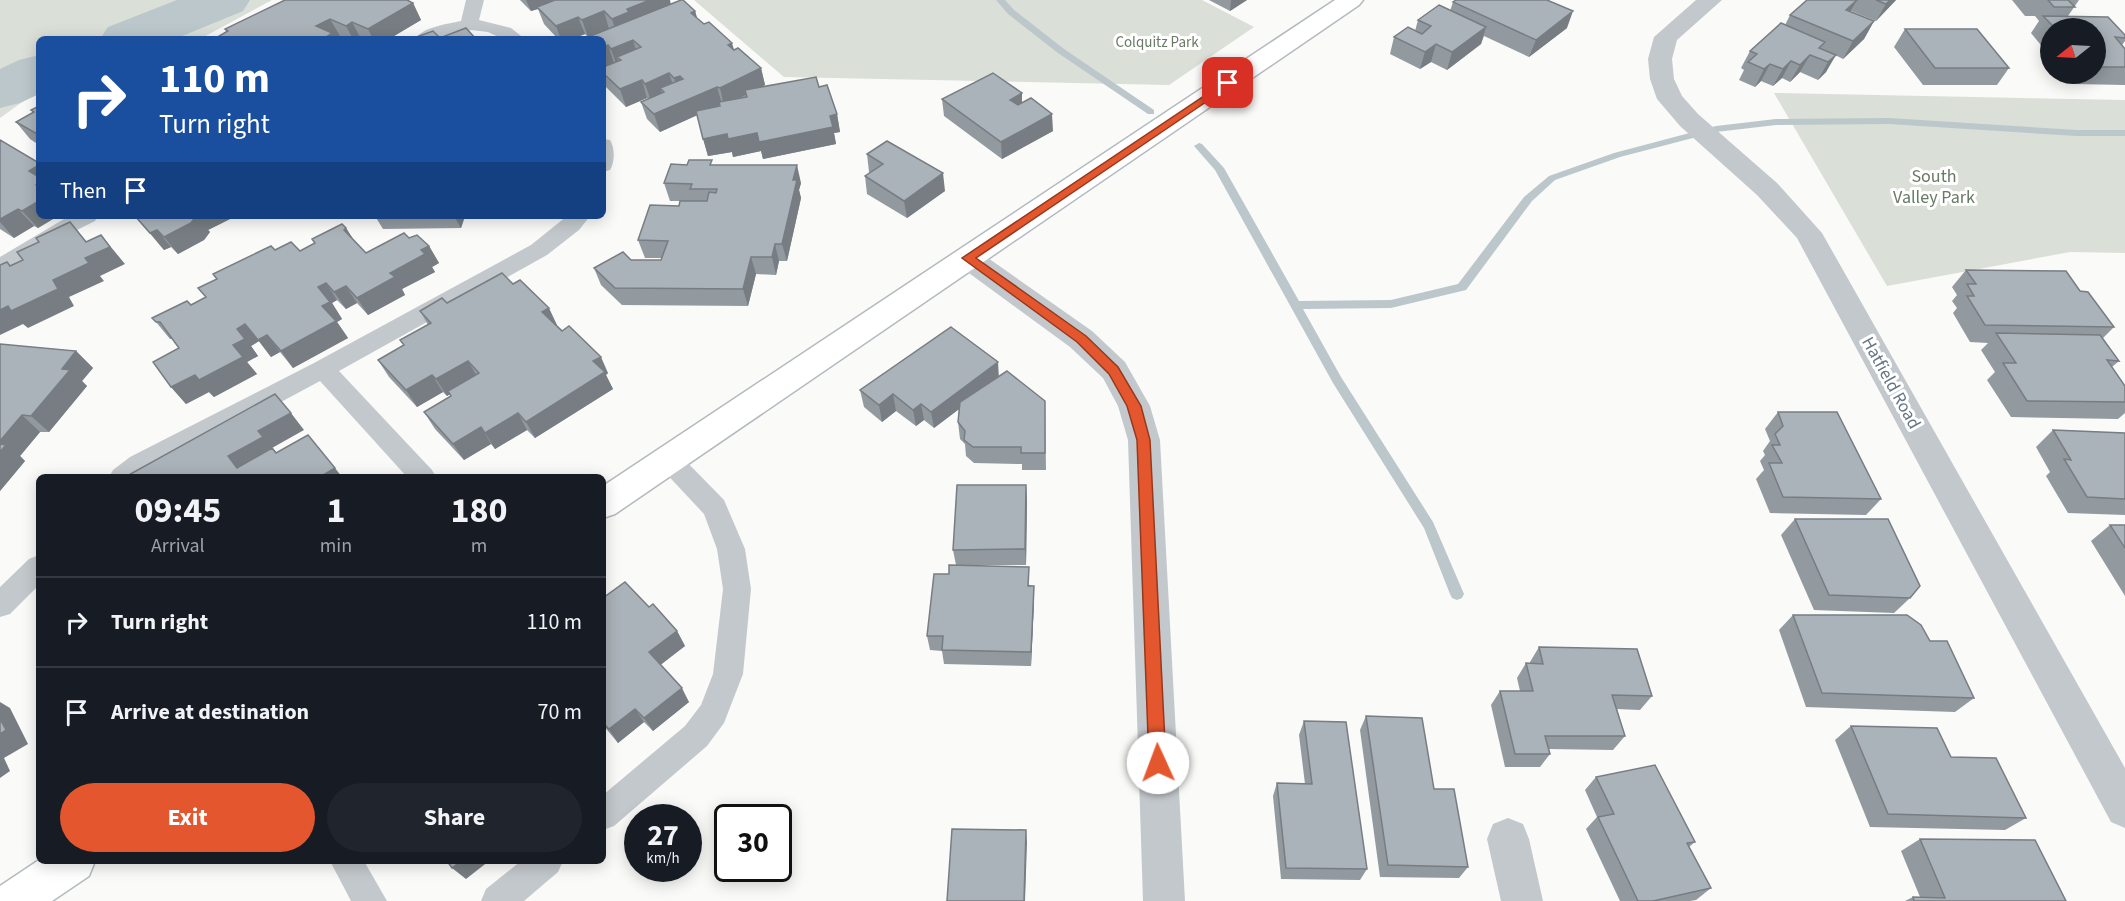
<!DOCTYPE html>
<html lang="en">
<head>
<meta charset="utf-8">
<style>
	body { margin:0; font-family:"Source Sans 3",sans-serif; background:#20242c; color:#f1f3f6; height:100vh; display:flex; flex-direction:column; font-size:22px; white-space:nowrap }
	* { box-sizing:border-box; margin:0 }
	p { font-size:20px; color:#9ea1a6 }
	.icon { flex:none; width:33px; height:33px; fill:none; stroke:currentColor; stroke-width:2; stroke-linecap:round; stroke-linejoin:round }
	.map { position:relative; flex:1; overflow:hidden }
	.details { position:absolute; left:36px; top:474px; width:570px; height:390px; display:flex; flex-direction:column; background:#171b24; border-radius:9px; box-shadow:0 3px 15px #0003 }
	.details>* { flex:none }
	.top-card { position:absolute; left:36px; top:36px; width:570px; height:183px; border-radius:9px; box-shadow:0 3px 15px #0003; background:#1a4fa0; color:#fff; overflow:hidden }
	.needle { width:39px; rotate:252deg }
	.buttons { position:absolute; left:2040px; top:18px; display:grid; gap:12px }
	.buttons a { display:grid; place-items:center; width:66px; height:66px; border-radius:50%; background:#171b24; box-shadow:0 3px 15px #0003; font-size:30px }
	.speed { position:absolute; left:624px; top:804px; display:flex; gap:12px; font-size:30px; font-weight:700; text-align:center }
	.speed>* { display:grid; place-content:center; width:78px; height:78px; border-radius:50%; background:#171b24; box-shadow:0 3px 15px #0003; line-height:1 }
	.speed small { font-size:15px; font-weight:400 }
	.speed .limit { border:3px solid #111; border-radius:9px; background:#fff; color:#111 }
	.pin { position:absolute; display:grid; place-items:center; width:51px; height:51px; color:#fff; margin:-26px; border-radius:12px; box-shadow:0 3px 9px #0006 }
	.me { position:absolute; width:66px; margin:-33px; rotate:358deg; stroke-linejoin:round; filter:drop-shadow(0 0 4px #0008) }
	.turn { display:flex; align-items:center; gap:21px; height:126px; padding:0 24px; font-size:27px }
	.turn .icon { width:78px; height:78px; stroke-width:2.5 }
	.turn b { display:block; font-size:42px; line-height:51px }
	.then { display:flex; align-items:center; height:57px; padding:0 24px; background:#0003; gap:12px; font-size:22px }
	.eta { display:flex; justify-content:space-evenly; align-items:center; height:102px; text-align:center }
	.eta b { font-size:36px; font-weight:700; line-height:42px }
	.button { display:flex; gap:12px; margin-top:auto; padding:12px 24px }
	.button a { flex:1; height:69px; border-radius:36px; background:#e4572e; color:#fff; font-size:24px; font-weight:700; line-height:69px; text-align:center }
	.button a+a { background:#20242c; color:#f1f3f6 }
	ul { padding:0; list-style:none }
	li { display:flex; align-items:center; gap:18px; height:90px; padding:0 24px; border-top:2px solid #363941 }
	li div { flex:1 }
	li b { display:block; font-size:22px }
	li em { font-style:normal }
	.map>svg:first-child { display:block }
	.green { fill:#dadfd7 }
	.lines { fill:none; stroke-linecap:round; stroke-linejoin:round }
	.stream { fill:#bbc7cb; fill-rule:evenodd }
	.river { fill:#bbc7cb; fill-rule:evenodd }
	.secondary-casing { stroke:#b3babf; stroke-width:3 }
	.lane { fill:#c3c8cc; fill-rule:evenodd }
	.street { fill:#c3c8cc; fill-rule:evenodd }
	.secondary { fill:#fff; fill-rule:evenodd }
	.wall { fill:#929a9f }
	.shaded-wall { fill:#777d82 }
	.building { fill:#aab3b9; stroke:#777d82; stroke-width:1.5 }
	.route { fill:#e4572e; stroke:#94391e; stroke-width:1.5 }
	.labels { text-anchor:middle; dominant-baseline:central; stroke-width:6; stroke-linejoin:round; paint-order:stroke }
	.far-park-label { font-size:15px; fill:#687a64; stroke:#fff }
	.park-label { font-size:18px; fill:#687a64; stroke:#fff }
	.street-label { font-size:18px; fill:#657683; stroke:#fff }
</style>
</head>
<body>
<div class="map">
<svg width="2125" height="901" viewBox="0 0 2125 901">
	<rect width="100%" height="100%" fill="#fafaf8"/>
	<path class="green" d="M0,0h272l-72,39h-161v51l-39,28z
		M694,0h508l52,27 -85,58 -385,-8z
		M1774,93l351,7v153l-55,-1 -183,34z"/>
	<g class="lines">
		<path class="stream" d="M996,0h9l9,10 50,39 90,61v4h-6l-90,-61 -50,-39z
			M1889,118l188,12h48v6h-48l-188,-12 -113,1 -60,7 -96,25 -65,23 -23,21 -66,89 -75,18 -88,1 38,68 92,145 31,72 -2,4 -5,2 -5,-2 -2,-4 -26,-66 -91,-145 -118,-213 -21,-24 5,-3 3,1 22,24 75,133 92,-1 67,-16 66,-87 25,-21 65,-23 102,-27 60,-7z"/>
		<path class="river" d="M177,0h73l-7,11 -68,28h-75l8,-12z
			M39,55v39l-19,9 -20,5v-39l19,-9z"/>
		<defs>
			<path id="secondary" d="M1335,0h28l-4,5 -744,509 -12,4v-32z
				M39,860l56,1 -6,15 -37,25h-52v-15z"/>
		</defs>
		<use href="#secondary" class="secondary-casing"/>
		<path class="lane" d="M466,0h18l-5,20 32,8 14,11h-22l-15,-7 -17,-2 -32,9h-24c8,-12 32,-15 46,-18z
			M603,139l7,1c5,8 5,22 0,30l-7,2z
			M69,216h29l-3,5 -30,15 -57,37 -8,3v-19z
			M567,216h23l-11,14 -32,25 -208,116 93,99 4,7h-29l-87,-96 -179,96h-32l4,-7 17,-13 184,-94 217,-118z
			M669,450l9,3 46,47 21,49 6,40 -8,85 -19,49 -17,23 -93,80 -11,4v-35l82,-69 16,-21 12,-31 10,-85 -6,-40 -13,-35 -44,-47 -4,-7 4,-7z
			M39,555v30l-29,29 -10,3v-30l29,-28z
			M330,861h34l23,40h-36z
			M521,861h42l-5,11 -34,29h-43l5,-12z"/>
		<path class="street" d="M1696,0h26l-45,40 -5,19 2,20 8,17 16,18 79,69 45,50 303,535v60l-14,-6 -314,-584 -40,-43 -77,-69 -23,-27 -7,-20 -2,-20 6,-22z
			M968,248l10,3 114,80 33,31 25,44 10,34 25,461h-42l-15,-461 -10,-34 -15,-28 -33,-31 -112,-82 -4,-7 4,-7z
			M1508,818l15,6 6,15 14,62h-42l-14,-62 6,-15z"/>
		<use href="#secondary" class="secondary"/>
	</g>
	<path class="wall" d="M520,0h150v4l25,7 2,7 37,32 27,18 4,17 -5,3 59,-1 18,27 3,18 -6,1 2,11 -73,15 -2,-8 -28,6 -1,-5 -24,4 -11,-41 -37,17 -13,-13 -6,-17 7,-3 -1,-1 -21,9 -21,-21 -2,-5v-14l-15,-30 -3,-3 -13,5h-14l-14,-15 -6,-15 -7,2z
		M1209,0h38l-17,11z
		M1807,0h89l-20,21 -25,-10 -1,1 24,9 -10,18 -21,20 -8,-4 -9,17 -8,8 -18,-8 -10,10 -8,-4 -9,8 -12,-5 -6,6 -16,-7 5,-10 -3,-2 9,-17 35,-26 5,-10z
		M2012,0h67l-11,16 57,19v6l-3,4 3,4v36l-51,-1 -9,-10h31v-46h-46v28l-19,-23 8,-12 -4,-5h-10z
		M1453,2l114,26 -38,29 -45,-21 -3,8 -34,26 -16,-8 -11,7 -30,-15 4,-17 21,-6 3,-11 32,-9z
		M413,3l8,17 -32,19h-42l-7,-3 -5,3 -109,-7 -1,-3z
		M1905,29l104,39 -12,17h-74l-29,-38z
		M942,99l80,4 31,28 -51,28 -58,-43z
		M39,106v41l-3,-4 -6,-4 -14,-17 17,-10 -2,-2z
		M0,140l39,76h19l-20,12 -4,-2 -20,12 -14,-9z
		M867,154l78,37 -38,27 -40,-24 -2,-18 6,-4h-2z
		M713,165l88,18 -2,7 2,8 -14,63h-8l-3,14 -20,-1 -8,32 -126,-1 -21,-20 -7,-17 37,-8h30l1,-2h-17l-7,-18 41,-34 1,-5h-10l-6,-18z
		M135,216h119l-3,2 -15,-2 -28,14 2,2 -6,8 -26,14 -7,-7 -7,3z
		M375,216h119l-1,3h-29l-3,9 -78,1z
		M346,228l7,11 13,14 43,-15 20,8 10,17 -7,4 3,5 -33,17 3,6 -37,20 -11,-12 -11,6 -9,-9 -5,3 10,16 -5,3 11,16 -55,30 -13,-16 -9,5 -12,-16 -8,5 7,10 -11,6 10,12 -43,23 -5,-5 -23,12 -15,-17 8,-39 -6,-9h-3l-14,-17 50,-25 69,-47 25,1 15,-8 -3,-4z
		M1966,270l114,21 34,36 -11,11 16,23 -7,6 13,19v27l-7,6 -107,-2 -24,-37 8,-8 -14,-22 7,-7 -18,-1 -17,-29 4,-5 -5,-7 5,-6 -5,-8z
		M513,284l95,89 -2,2 7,14 -78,49 -8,-8 -32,19 -4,-5 -27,16 -29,-31 -11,-17 27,-16 -1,-2 -3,2 -4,-4 -26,15 -28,-30 -11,-17 26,-15 -4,-5 28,-15 -8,-14z
		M0,344l76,7 17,17 -11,13 5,5 -38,46h-9l-20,24 5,5 -25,30z
		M999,376l46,25 1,69h-24v-6l-48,-1 -8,-7 -1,-12 -5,-5 -2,-17 1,-13 -25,19 -10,-8 -8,6 -20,-15 -14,11 -18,-15 -4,-17z
		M1778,412l103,87 -15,16 -96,-2 -14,-34 8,-9 -4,-9 5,-6 -2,-4 7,-10 -5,-12z
		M2053,430l72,3v82l-57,-2 -22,-37 4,-4 -14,-25z
		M1026,485l1,16 -1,64h-70l78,21v15l-3,65 -87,-2 -2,-13 -12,-1 -3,-14 22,-62 7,-9 -3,-15z
		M1795,519l115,79 -16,15 -80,-3 -33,-75z
		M2110,525h15v71l-34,-55z
		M603,598l46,9 28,24 8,15 -25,18 29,38 -36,29 -9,-9 -26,21 -15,-18z
		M1793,615l137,26 44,57 -19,14 -149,-5 -27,-77z
		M1539,647l113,49 -12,14 -23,-1 8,27 -12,14 -64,-1 1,5 -10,13h-35l-14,-62 9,-14h20l-3,-13 9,-15h4v-1z
		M1366,716l68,73 34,78 -9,11 -79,-1 -20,-147z
		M1304,721l63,148 -7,11 -79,-1 -8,-83 4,-13 28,1 -6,-49z
		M1851,726l100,31 75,61 -21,12 -135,-3 -35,-87z
		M1596,777l99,65 -6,5 22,41 -15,12 -6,1h-70l-34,-72 11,-12 -12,-27z
		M1920,839l146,62h-161l8,-4h7l-19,-46z"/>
	<path class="shaded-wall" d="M526,0h26l1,3 -16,4 1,2 -7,2z
		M650,0h20l2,10 -55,26 -5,-17 15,-10z
		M1231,0h16l-17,11z
		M1857,0l-10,17 -1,-7z
		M1890,0h6l-20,21 10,-17z
		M413,3l8,17 -32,19h-16l-5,-10z
		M604,11l5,18 -21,8 -6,-17z
		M695,11l5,17 -9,-15z
		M1573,11l-6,17 -38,29 7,-17z
		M578,17l7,17 -13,5h-11l-5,-13z
		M330,19l10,17 -5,3h-12l-7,-13z
		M1874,21l-10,18 -21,20 10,-18z
		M352,22l9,17h-8l-7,-13z
		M1486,27l-5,17 -34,26 5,-18z
		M633,40l5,17 -17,3 -4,-3 3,8 -3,1 -6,-17z
		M732,43l5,17 -9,-15z
		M1436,44l-5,18 -11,7 5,-17z
		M608,45l6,18 -11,4v-20z
		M1810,55l-10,17 -10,10 10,-17z
		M1836,55l-10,17 -8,8 10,-18z
		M1791,61l-9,17 -9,8 10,-17z
		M1770,64l-9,17 -6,6 9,-18z
		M761,68l4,17 -41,21 -4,-18z
		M669,73l6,18 -11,1 -4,-4 3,8 -12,5 -6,-17z
		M680,76l5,17 -5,2 -6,-17z
		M642,80l5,18 -21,9 -6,-18z
		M717,87l5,17 -62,28 -6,-18z
		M1022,93v18l-12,-11z
		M837,114l3,18 -6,1 2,11 -73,15 -4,-17 71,-26z
		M1052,114l1,17 -51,28 -1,-17z
		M757,133l4,18 -28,6 -1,-5 -24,4 -5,-17 24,-5z
		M39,165v17l-10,-11z
		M797,165l4,18 -2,7 2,8 -14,63 -5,-17 11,-64z
		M943,173l2,18 -38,27 -3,-17z
		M39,201v15h19l-20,12 -16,-17z
		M18,209l16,17 -20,12 -14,-16v-3z
		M196,216h40l-28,14 2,2 -6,8 -26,14 -14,-17z
		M454,216h8l2,3 -3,9z
		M70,222l26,31 5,-18 24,29 -25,12 4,5 -35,16 5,9 -46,22 -5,-4 -23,11v-25l53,-30 32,-22 1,-16z
		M346,228l11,17 -13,-15z
		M157,230l14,17 -7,3 -14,-17z
		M775,244l4,17 -3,14 -4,-18z
		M429,246l10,17 -7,4 3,5 -33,17 3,6 -37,20 -11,-17 64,-48z
		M751,257l5,17 -8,32 -5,-17z
		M326,283l11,17 -5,3 10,16 -5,3 11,16 -55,30 -12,-17 41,-45 -4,-19z
		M346,286l11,17 -11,6 -12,-17z
		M549,308l8,17 -7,4 -8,-17z
		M245,324l14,17 -8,5 7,10 -11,6 10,12 -43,23 -5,-5 -23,12 -15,-17 24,-12 38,-30 4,-16z
		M267,335l13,17 -9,5 -13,-17z
		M76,351l17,17 -11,13 5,5 -38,46 -18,-16 31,-47z
		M601,357l7,16 -2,2 7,14 -78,49 -9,-16 67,-61z
		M468,361l10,17 -31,18 -11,-17z
		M998,362l1,17 -65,49 -3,-16z
		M432,375l11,17 -26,15 -11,-17z
		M893,394l3,17 -14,11 -3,-17z
		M921,404l3,16 -8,6 -3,-16z
		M291,413l13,17 -32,18 -14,-17z
		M518,413l9,17 -32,19 -10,-16z
		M22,415l18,17 -20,24 5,5 -25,30v-50z
		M481,427l10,17 -27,16 -11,-16z
		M263,437l14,16 -40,15 -9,-12z
		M335,468l7,9h-22z
		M1026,485l1,16 -1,64 -1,-16z
		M1034,586v15l-3,65v-14z
		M677,631l8,15 -27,21 -9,-15z
		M682,688l7,14 -36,29 -9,-13z
		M0,702l10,6 18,36 -24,14 6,13 -10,7z
		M635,709l9,13 -26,21 -9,-14z
		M1026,830l1,12 -2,59h-1z
		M461,861h28l-23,18 -14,-11z"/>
	<path class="building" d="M285,0h122l6,3 -45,26 -16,-7 -6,4 -16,-7 -14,7 16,7 -6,4 5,2h-117l14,-8 -3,-2z
		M555,0h95l-23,9 2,3 -17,7 -8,-8 -22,9 -4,-3 -22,9 -19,-19z
		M681,0h2l12,11 -4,2 13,11 5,-2 23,21 -4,2 6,5 4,-2 23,20 -41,20 -3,-1 -63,27 -13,-12 23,-10 -4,-4 23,-9 -3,-3 -6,2 -5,-5 -24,11 -3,-4 -22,9 -17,-16v-6l18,-7 -4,-3 24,-10 -8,-7 -22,9 -3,-4 -5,2v-8h-20z
		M1456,0h91l26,11 -37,29 -83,-38z
		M1807,0h50l-11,10 28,11 -21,20 -63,-26z
		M1876,0h14l-4,4z
		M2048,0h20l7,7h-21z
		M1439,5l47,22 -34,25 -16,-8 -11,8 -31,-15 14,-10 14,7 9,-8 -13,-6z
		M2043,16l65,1 17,18v3l-10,-1 10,12v18h-29v-39h-41z
		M1781,23l44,19 -6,6 17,7 -8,7 -18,-7 -10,10 -9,-4 -8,8 -13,-5 -6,5 -16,-7 9,-8 -7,-3z
		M466,28l10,11h-65l22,-8 7,7z
		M1905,29h72l32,39h-74z
		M993,73l29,20 -12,7 8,5 13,-7 21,16 -51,28 -59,-43z
		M816,77l3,10 8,-2 10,29 -7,2 3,11 -74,15 -2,-9 -29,6 -1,-5 -24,5 -7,-28 24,-5 -1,-4 28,-5 -2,-7z
		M39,106v29l-23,-13 18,-10 -3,-2z
		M0,140l39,23v2l-10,6 10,6v6l-3,2 3,2v14l-17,10 -4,-2 -18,10z
		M887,141l56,32 -39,28 -39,-25 18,-12 -16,-10z
		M689,160h23l-2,5h87l-4,15h4l-15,64h-7l-3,13h-21l-8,32 -128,-1 -21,-20 29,-16 8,8h30l7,-19 -30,-1 12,-35 29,1 1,-5h27l2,-9 7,1 1,-4h-27l2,-5 -28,-1 7,-19 16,1z
		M135,216h61l-5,7 -27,14 -7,-7 -7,3z
		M70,222l16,20 15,-7 9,12 -25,11 4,5 -36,17 5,9 -47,22 -3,-5 -8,4v-45l7,-3 3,4 13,-6 -6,-8 22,-10 -3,-4z
		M342,224l4,4 -2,2 22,23 38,-20 5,5 8,-3 12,11 -8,4 4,4 -35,19 5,4 -38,21 -11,-12 -12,6 -8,-9 -8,4 12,15 -8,4 14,15 -55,30 -14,-16 -9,5 -13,-16 -8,5 8,10 -12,6 10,12 -44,23 -4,-5 -24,12 -18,-25 26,-14 -19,-26h-4l-4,-4 35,-17 4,4 15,-8 -8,-9 19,-9 -4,-5 58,-28 4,4 16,-8 9,9 15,-8 -3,-4z
		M1966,270l100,1 14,20 8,1 26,35 -129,-2 -18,-29h7l-7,-12h9z
		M502,273l11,11 7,-4 29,28 -7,4 20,19 7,-5 32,31 -8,4 12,11 -79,50 -8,-9 -33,20 -4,-6 -28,17 -29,-32 27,-16 -3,-5 31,-18 -11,-12 -32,18 -4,-4 -26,15 -28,-30 26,-15 -4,-5 31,-17 -11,-12 22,-13 5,5z
		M951,327l47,35 -67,50 -10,-8 -8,6 -20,-16 -14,11 -19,-15z
		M1996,333l104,2 19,26 -12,-1 18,26v16l-98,-1 -24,-38h13z
		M0,344l76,7 -14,18 8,1 -39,46 -9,-1 -22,26z
		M1007,371l38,30v52h-24v-6h-48l-9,-7 1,-9 -7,-9 2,-20z
		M275,394l16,19 -33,18 5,6 -35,19 9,12 35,-20 4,5 32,-18 27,33 -15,9h-195z
		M1778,412h59l44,87 -98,-2 -14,-34h13l-10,-18h8l-5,-11 8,-8z
		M2053,430l72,3v66l-38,-2 -23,-38 7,1z
		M0,444l6,1 -6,7z
		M957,485h69l-1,64 -72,1z
		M1795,519h93l32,67 -10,12 -81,-3z
		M2110,525h15v23z
		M949,565l80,2 -1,19h6l-3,66 -89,-2 1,-14h-16l7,-62h15z
		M625,582l24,25 4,-3 24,27 -28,21 33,36 -38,30 -9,-9 -26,20 -6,-6v-125z
		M1793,615h114l14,10 9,16h17l27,57 -152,-5z
		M1539,647l98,2 15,47 -40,-1 13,41h-80l5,18h-35l-15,-63h33l-7,-28 17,1z
		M1366,716l56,2 12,71h20l14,78 -80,-2z
		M0,719l6,11 -6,4z
		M1304,721l42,1 21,147 -81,-1 -9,-85 35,1z
		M1851,726l86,2 14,29 45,1 30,60 -138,-4z
		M1655,765l40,77 -8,1 24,45 -58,13h-15l-40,-84 16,-3 -18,-37z
		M952,829l74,1 -2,71h-77z
		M1920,839l115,1 31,61h-152l-1,-4 32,1z
		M447,861h14l-9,7z"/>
	<path class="route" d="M1228,80l5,3 -2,2 -255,173 110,78 32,31 23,39 9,34 16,323 -3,5 -5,3 -6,-3 -3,-5 -12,-323 -10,-34 -18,-32 -32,-32 -115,-84z"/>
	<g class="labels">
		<g class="far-park-label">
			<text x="1157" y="42">Colquitz Park</text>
		</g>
		<g class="park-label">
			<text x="1934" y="176">South<tspan x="1934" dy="21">Valley Park</tspan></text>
		</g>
		<g class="street-label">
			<text transform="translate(1891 383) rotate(61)">Hatfield Road</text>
		</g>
	</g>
</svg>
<div class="buttons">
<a><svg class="needle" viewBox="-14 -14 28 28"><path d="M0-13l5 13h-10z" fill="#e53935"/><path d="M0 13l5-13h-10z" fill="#9ea1a6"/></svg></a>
</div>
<div class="speed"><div>27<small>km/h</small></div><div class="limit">30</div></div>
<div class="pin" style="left:1228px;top:83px;background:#d93025"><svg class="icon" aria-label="arrive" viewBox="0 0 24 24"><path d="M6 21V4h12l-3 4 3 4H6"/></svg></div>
<svg class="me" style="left:1158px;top:763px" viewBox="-20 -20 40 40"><circle r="19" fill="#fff"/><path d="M0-13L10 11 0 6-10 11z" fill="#e4572e"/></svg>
<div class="top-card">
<div class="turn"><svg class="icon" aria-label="right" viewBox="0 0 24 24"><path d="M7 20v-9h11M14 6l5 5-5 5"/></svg><div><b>110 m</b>Turn right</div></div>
<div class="then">Then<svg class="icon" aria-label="arrive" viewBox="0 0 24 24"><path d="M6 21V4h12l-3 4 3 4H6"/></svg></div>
</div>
<section class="details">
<div class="eta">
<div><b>09:45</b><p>Arrival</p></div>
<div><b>1</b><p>min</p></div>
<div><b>180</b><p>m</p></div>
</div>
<ul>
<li><svg class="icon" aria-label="right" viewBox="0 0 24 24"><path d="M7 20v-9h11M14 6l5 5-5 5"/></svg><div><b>Turn right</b></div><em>110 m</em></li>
<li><svg class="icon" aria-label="arrive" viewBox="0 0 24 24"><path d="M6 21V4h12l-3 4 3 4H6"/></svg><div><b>Arrive at destination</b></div><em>70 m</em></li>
</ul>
<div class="button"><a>Exit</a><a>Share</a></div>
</section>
</div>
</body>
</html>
